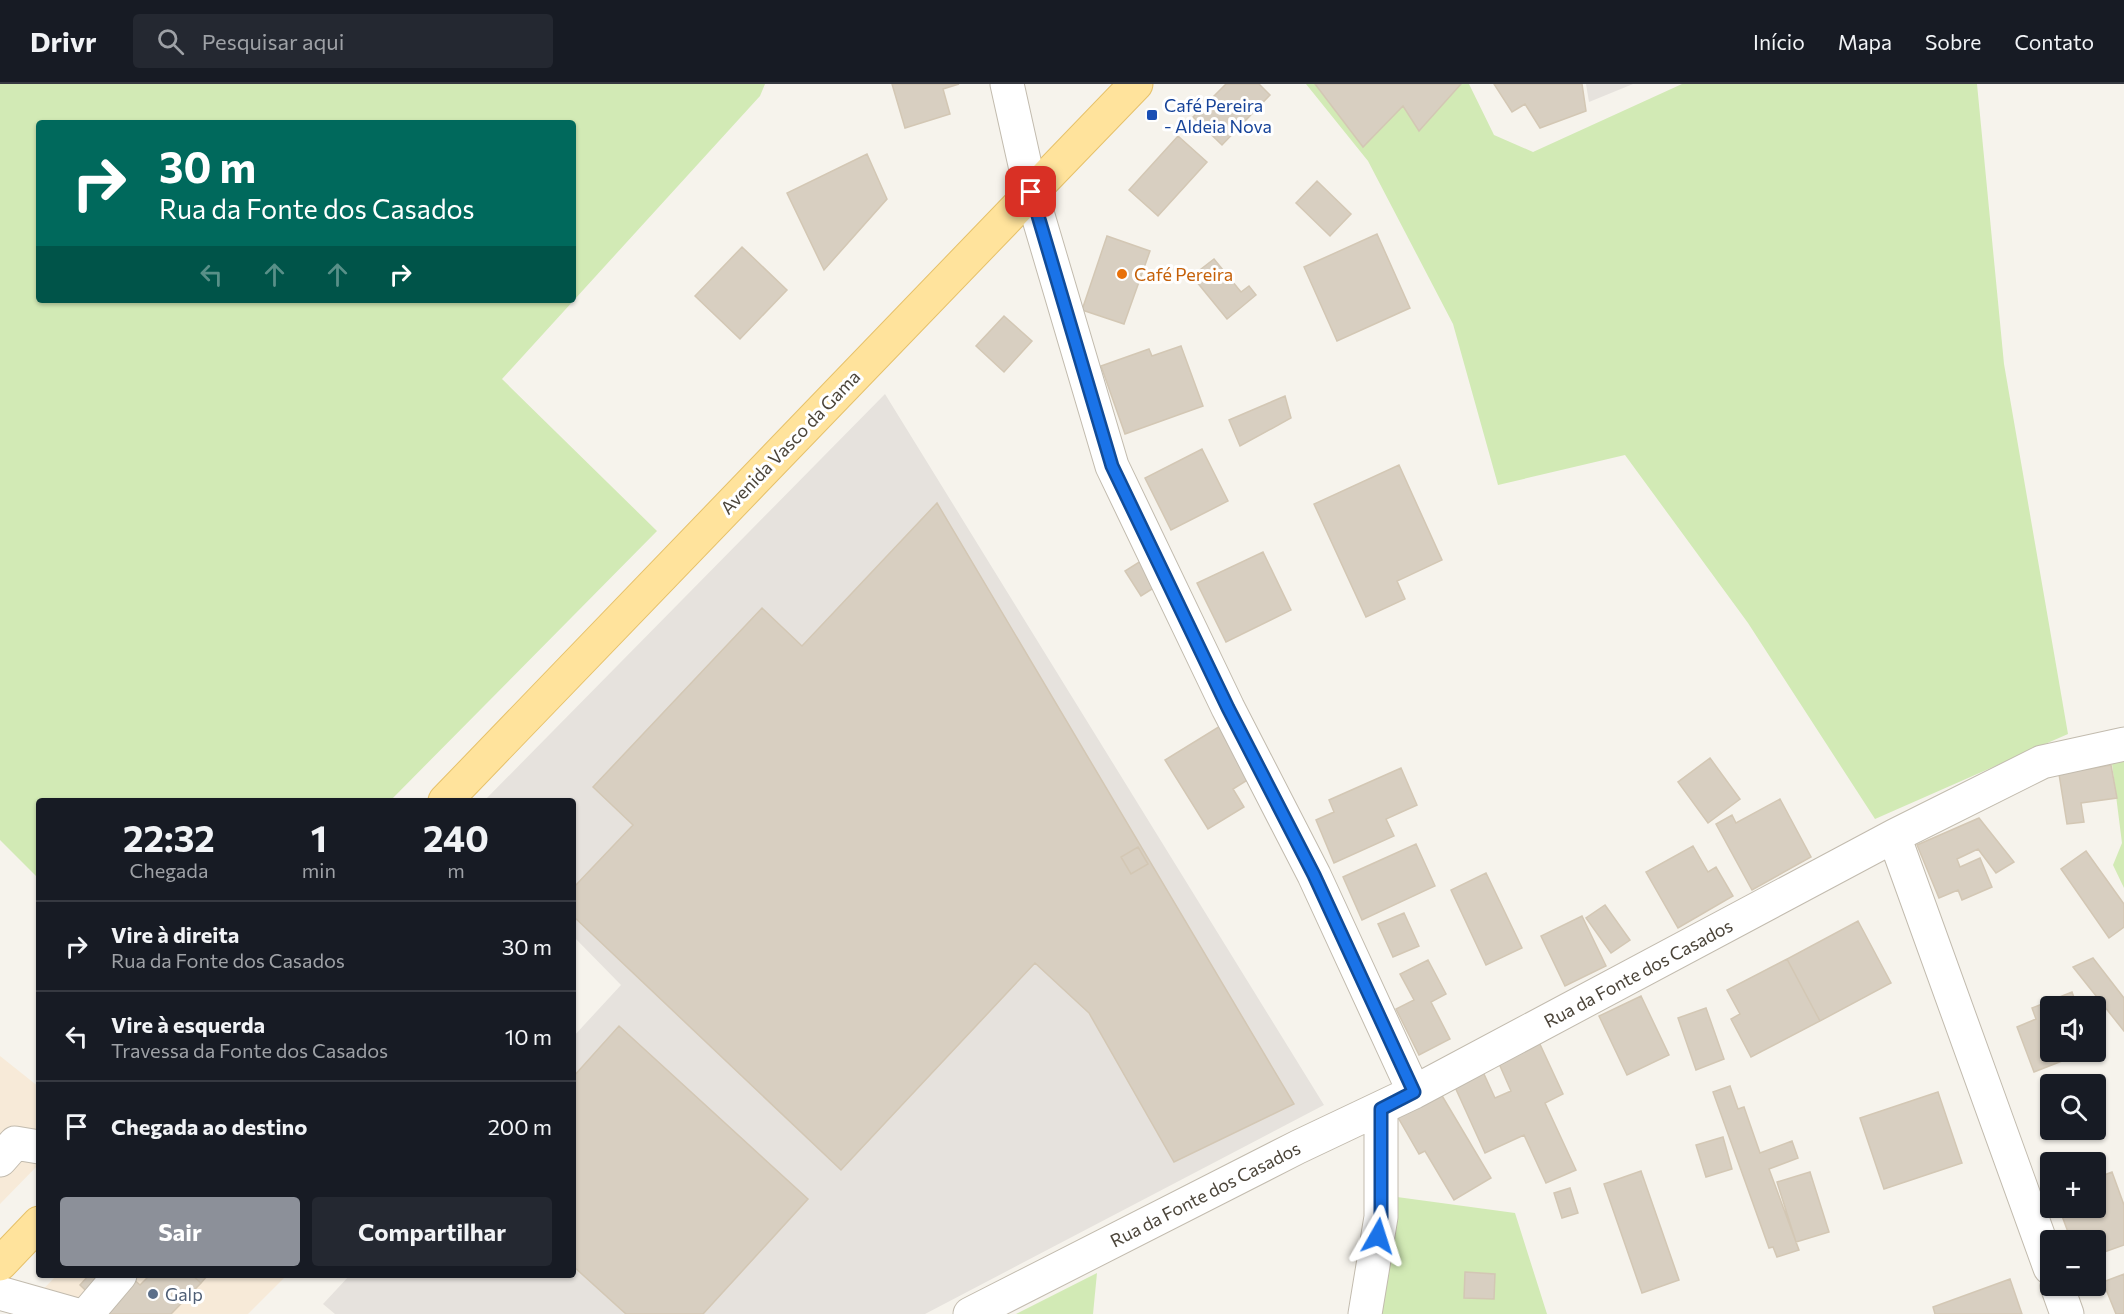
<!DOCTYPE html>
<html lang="pt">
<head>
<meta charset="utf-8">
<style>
	body { margin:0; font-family:Commissioner,sans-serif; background:#242831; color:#f1f3f6; height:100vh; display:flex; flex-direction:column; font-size:22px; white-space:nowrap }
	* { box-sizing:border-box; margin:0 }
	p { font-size:20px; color:#9ea1a6 }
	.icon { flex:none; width:33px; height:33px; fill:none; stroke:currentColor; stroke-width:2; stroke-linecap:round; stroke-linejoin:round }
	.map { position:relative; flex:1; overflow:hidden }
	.drawer { position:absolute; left:36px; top:714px; width:540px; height:480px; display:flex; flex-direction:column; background:#171b24; border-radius:6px; box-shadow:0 2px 4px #0004 }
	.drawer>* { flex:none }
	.top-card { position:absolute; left:36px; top:36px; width:540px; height:183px; border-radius:6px; box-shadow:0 2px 4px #0004; background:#00695c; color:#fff; overflow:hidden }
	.fabs { position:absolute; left:2040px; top:912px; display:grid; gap:12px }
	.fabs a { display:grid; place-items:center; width:66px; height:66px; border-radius:6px; background:#171b24; box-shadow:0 2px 4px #0004; font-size:30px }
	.pin { position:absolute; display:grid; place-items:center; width:51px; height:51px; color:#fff; margin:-26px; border-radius:12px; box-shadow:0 3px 9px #0006 }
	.me { position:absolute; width:66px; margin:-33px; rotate:6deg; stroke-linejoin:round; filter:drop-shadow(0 0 4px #0008) }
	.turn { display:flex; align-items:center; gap:21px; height:126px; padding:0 24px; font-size:27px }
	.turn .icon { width:78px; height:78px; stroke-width:2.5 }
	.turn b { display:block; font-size:42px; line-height:51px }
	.lanes { display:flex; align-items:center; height:57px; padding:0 24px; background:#0003; justify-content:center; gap:30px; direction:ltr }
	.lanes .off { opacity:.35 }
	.eta { display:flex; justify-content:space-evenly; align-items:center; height:102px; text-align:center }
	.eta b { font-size:36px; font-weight:700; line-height:42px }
	.button { display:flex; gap:12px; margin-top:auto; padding:12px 24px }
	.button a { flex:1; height:69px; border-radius:6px; background:#8c9099; color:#fff; font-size:24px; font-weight:700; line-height:69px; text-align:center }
	.button a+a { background:#242831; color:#f1f3f6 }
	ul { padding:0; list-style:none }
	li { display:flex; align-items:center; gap:18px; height:90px; padding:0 24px; border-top:2px solid #363941 }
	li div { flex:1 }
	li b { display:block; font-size:22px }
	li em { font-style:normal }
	header { display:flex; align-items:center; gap:36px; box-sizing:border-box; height:84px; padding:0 30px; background:#171b24; border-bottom:2px solid #363941 }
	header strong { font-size:28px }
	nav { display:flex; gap:33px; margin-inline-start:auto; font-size:21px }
	.search { width:420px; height:54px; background:#242831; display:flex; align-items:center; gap:15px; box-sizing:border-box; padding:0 21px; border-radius:6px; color:#9ea1a6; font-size:22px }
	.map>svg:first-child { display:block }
	.commercial { fill:#f7ead8 }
	.industrial { fill:#e6e2dd }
	.green { fill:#d2eab5; fill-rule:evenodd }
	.building { fill:#d8cfc1; stroke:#d3c7b4; stroke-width:1.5 }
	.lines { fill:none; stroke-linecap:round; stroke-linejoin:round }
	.minor-casing { stroke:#c2bbae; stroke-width:35 }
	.major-casing { stroke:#e6c16a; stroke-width:35 }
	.minor { stroke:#fff; stroke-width:33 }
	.major { stroke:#ffe39c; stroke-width:33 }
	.route-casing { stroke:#114b97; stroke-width:15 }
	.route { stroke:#1a73e8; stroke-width:10 }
	.transit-dot { fill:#1a4fb4; stroke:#fff; stroke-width:2 }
	.food-dot { fill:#e8710a; stroke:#fff; stroke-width:2 }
	.service-dot { fill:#5c6f8a; stroke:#fff; stroke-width:2 }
	.labels { text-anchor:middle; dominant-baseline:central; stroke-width:6; stroke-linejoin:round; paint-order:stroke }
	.transit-label { font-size:18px; fill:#164399; stroke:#fff; text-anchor:start }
	.food-label { font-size:18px; fill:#c56008; stroke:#fff; text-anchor:start }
	.street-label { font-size:18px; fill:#4b4439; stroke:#fff }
	.service-label { font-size:18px; fill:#4e5e75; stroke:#fff; text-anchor:start }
</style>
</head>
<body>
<header>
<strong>Drivr</strong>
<div class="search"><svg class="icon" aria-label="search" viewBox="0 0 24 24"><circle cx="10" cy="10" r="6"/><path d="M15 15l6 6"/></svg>Pesquisar aqui</div>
<nav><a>Início</a><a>Mapa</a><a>Sobre</a><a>Contato</a></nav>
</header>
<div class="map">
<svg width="2124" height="1230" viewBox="0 0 2124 1230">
	<rect width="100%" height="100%" fill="#f6f3ec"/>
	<path class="commercial" d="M0,972l39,31v77l-39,40z
		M57,1191h228l1,1 -38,38h-225l-2,-2z"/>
	<path class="industrial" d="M1586,0h47l-44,18z
		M885,310l439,711 -399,209h-590l-12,-10 27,-29h223v-238l48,-52 -48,-49v-135h-89z"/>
	<path class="green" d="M0,0h765l-5,12 -258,283 155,152 -267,270h-351v78l-39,-39zM39,39h534v177h-534z
		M1306,0h163l25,51 39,17 149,-68h295l27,280 64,370 -193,85 -127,-196 -123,-168 -127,30 -45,-161 -85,-163z
		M2124,669v135l-11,-23 9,-22 -11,-87z
		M1397,1113l118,16 32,101h-167z
		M1097,1189l-4,41h-77z"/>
	<path class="building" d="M892,0h67l-16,5 7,25 -45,14z
		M1226,0h33l11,11 -48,50 -29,-28z
		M1315,0h146l-42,47 -16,-25 -40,41z
		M1494,0h88l4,27 -46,17 -15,-24 -13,8z
		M1178,52l29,26 -49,54 -29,-26z
		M867,70l20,45 -63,71 -37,-77z
		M1317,97l34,33 -21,22 -34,-33z
		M1377,150l33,74 -73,33 -33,-74z
		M1107,152l43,15 -26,73 -42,-14z
		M742,163l45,43 -47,49 -45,-43z
		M1214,175l27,33 8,-6 7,9 -29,24 -35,-43z
		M1004,232l28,25 -28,31 -28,-26z
		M1181,262l22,60 -78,28 -24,-68 48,-17 3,7z
		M1285,312l6,22 -51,28 -11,-26z
		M1202,365l26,52 -57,29 -26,-52z
		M1399,381l43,95 -45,21 8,18 -39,18 -52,-113z
		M937,419l357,601 -120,58 -85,-149 -54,-50 -194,207 -268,-254v-28l60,-63 -40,-38 169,-179 40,38z
		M1263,468l28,58 -65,32 -29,-59z
		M1144,475l16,25 -19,12 -16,-25z
		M1225,639l32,51 -24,15 11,18 -36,22 -43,-69z
		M1710,674l30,41 -32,24 -30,-41z
		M2111,681l6,33 -36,5 3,19 -17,2 -8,-50z
		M1401,684l16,37 -31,14 8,17 -60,27 -18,-43 18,-8 -5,-12z
		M1780,715l31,58 -59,33 -36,-66 16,-9 4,8z
		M1979,734l35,44 -18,11 -18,-24 -21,10 3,8 20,-9 12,29 -30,13 -4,-10 -19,8 -22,-53z
		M1416,760l19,42 -73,34 -19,-43z
		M1693,762l15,26 8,-5 17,29 -55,32 -32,-56z
		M1138,763l10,17 -17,10 -10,-17z
		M2086,767l38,53v23l-15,11 -48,-69z
		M1486,789l36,75 -36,17 -35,-75z
		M1605,821l25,35 -19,13 -25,-35z
		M1404,829l15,33 -26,11 -15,-33z
		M1582,832l24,50 -41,20 -24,-50z
		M1858,837l33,62 -71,38 -33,-62z
		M2093,874l31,40v33l-51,-64z
		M1787,875l33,62 -69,36 -20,-38 9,-5 -13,-24z
		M1428,876l18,34 -15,8 19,37 -31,16 -23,-46 18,-9 -14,-26z
		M2072,908l5,14h-27v46h35l-51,20 -17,-45 19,-8 -4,-11z
		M1641,912l28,59 -42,20 -28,-59z
		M1706,924l18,51 -28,11 -18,-52z
		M619,942l189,173 -105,115h-77l-53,-48v-189z
		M1538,956l25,54 -18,9 31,67 -30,13 -22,-48 -39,18 -31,-68 29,-13 12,26 16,-7 -14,-32z
		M1730,1002l8,23 6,-2 16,46 32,-12 6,17 -29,11 30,81 -22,7 -4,-10 -4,1 -56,-156z
		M1438,1005l53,89 -37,22 -29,-49 -6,3 -23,-40z
		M1938,1008l24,71 -78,26 -24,-71z
		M1723,1053l9,32 -26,8 -10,-32z
		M1641,1087l38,109 -37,13 -38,-109z
		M1810,1088l19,60 -33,10 -19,-60z
		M2112,1088l12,33v40l-28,10v-15h-25l-12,-32h37v-30z
		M1570,1104l8,25 -16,5 -8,-25z
		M1465,1188l30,2 -1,25 -30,-1z
		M2124,1190v40h-8l-13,-32z
		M89,1191h40l11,10 10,-10h42l9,8 -30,31h-61l-30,-29z
		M192,1191h16l-7,8z
		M2010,1195l12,35h-87l-2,-7z"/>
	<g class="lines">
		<defs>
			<path id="minor" d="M1007,0l24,108 81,274 116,242 86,167 100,217
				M1894,752l148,-74 82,-18
				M0,1076l15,-17 24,4
				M2057,1202l10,28
				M0,1209l74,21
				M87,1230l33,-39
				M970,1230l328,-167 116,-55 480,-256 156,432
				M1365,1230l16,-97v-108"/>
			<path id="major" d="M445,717l691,-717
				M0,1180l39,-41"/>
		</defs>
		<use href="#minor" class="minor-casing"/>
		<use href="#major" class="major-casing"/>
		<use href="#minor" class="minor"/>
		<use href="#major" class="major"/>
	</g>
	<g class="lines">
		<defs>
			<path id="route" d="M1031,108l81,274 116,242 86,167 100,217 -33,17v108l-3,19"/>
		</defs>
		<use href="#route" class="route-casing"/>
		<use href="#route" class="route"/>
	</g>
	<rect class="transit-dot" x="1146" y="25" width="12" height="12" rx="3"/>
	<circle class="food-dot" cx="1122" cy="190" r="6"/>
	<circle class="service-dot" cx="153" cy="1210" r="6"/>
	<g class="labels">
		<g class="transit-label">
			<text x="1164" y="21">Café Pereira<tspan x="1164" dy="21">- Aldeia Nova</tspan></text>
		</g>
		<g class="food-label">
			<text x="1134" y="190">Café Pereira</text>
		</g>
		<g class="street-label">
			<text transform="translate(790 358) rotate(-46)">Avenida Vasco da Gama</text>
			<text transform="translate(1638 889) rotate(-28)">Rua da Fonte dos Casados</text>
			<text transform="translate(1205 1110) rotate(-27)">Rua da Fonte dos Casados</text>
		</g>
		<g class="service-label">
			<text x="165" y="1210">Galp</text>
		</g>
	</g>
</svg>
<div class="fabs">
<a><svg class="icon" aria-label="sound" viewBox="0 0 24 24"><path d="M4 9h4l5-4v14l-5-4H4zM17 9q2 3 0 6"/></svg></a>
<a><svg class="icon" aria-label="search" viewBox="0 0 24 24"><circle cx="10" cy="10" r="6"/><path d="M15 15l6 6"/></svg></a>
<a>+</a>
<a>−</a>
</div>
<div class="pin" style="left:1031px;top:108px;background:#d93025"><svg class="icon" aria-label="arrive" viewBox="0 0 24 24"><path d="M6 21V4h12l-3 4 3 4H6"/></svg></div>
<svg class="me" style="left:1378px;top:1152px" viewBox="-20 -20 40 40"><path d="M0-17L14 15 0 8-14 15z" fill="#1a73e8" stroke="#fff" stroke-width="4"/></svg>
<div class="top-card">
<div class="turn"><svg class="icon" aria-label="right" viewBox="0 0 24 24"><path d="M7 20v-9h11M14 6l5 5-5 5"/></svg><div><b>30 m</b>Rua da Fonte dos Casados</div></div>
<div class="lanes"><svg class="icon off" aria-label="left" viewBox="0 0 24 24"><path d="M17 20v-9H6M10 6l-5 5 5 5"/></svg><svg class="icon off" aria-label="ahead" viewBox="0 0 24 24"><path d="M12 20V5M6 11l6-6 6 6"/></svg><svg class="icon off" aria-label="ahead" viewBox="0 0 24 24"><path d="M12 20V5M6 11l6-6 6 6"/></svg><svg class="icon" aria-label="right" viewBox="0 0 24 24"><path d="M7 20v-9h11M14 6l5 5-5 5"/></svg></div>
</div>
<section class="drawer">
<div class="eta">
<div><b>22:32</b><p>Chegada</p></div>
<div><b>1</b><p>min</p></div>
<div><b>240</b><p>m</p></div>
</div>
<ul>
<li><svg class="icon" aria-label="right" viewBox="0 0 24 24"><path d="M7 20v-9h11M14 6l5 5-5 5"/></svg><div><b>Vire à direita</b><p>Rua da Fonte dos Casados</p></div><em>30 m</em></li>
<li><svg class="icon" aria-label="left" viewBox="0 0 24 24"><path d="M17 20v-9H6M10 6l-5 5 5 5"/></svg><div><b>Vire à esquerda</b><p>Travessa da Fonte dos Casados</p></div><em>10 m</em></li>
<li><svg class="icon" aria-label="arrive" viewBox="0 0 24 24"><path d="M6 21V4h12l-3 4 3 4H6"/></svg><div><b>Chegada ao destino</b></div><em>200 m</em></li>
</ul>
<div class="button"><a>Sair</a><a>Compartilhar</a></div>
</section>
</div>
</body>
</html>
